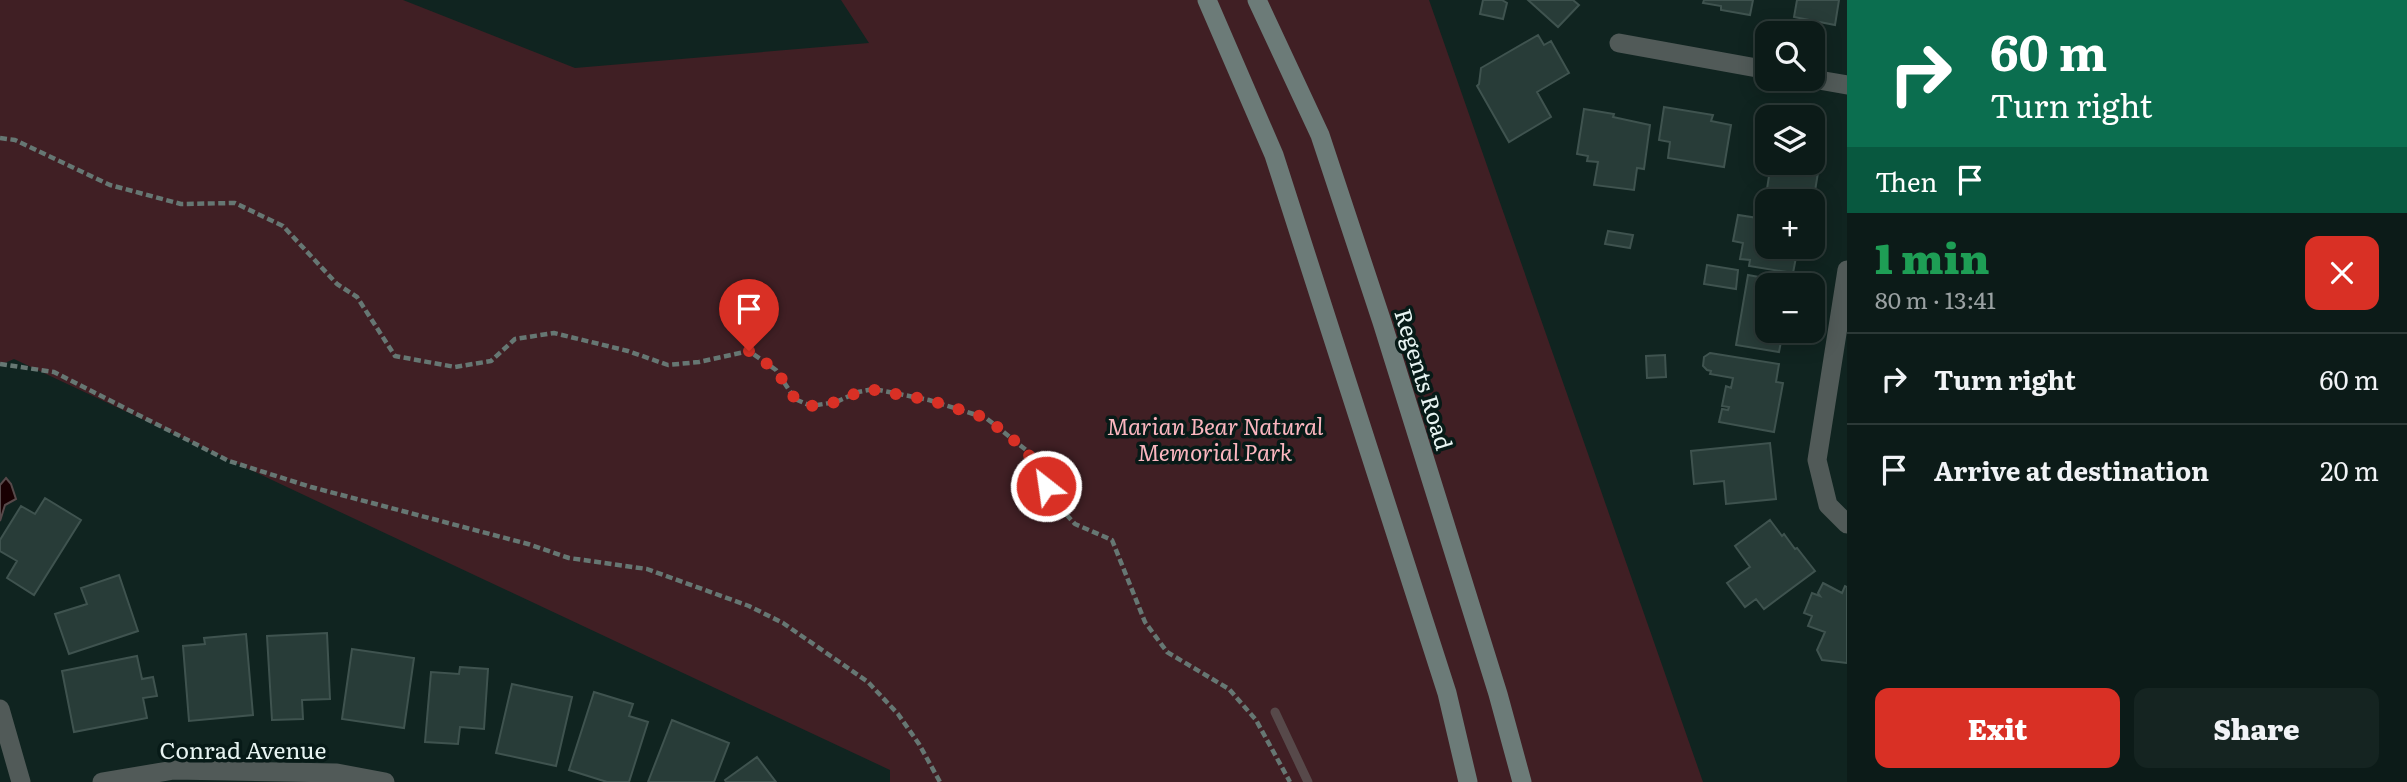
<!DOCTYPE html>
<html lang="en">
<head>
<meta charset="utf-8">
<style>
	body { margin:0; font-family:Literata,serif; background:#152421; color:#f1f3f6; height:100vh; display:flex; flex-direction:column; font-size:26px; white-space:nowrap }
	* { box-sizing:border-box; margin:0 }
	p { font-size:23px; color:#9aa1a2 }
	.icon { flex:none; width:38px; height:38px; fill:none; stroke:currentColor; stroke-width:2; stroke-linecap:round; stroke-linejoin:round }
	.map { position:relative; flex:1; overflow:hidden }
	.side { display:flex; flex-direction:column; background:#0c1b18; width:560px }
	.side>* { flex:none }
	.guide { background:#0b6e4f; color:#fff; overflow:hidden }
	.controls { position:absolute; left:1755px; top:21px; display:grid; gap:14px }
	.controls a { display:grid; place-items:center; width:70px; height:70px; border-radius:14px; background:#0c1b18; box-shadow:0 4px 18px #0003,0 0 0 2px #2c3937; font-size:35px }
	.pin { position:absolute; display:grid; place-items:center; width:60px; height:60px; color:#fff; margin:-72px -30px; border-radius:50% 50% 50% 0; rotate:-45deg; box-shadow:0 0 7px #0007 }
	.pin .icon { rotate:45deg }
	.me { position:absolute; width:77px; margin:-38px; rotate:330deg; stroke-linejoin:round; filter:drop-shadow(0 0 5px #0008) }
	.turn { display:flex; align-items:center; gap:24px; height:147px; padding:0 28px; font-size:32px }
	.turn .icon { width:91px; height:91px; stroke-width:2.5 }
	.turn b { display:block; font-size:49px; line-height:60px }
	.then { display:flex; align-items:center; height:66px; padding:0 28px; background:#0003; gap:14px; font-size:26px }
	.round { display:grid; place-items:center; flex:none; width:74px; height:74px; border-radius:14px; background:#152421 }
	.overview { display:flex; align-items:center; justify-content:space-between; height:119px; padding:0 28px }
	h1 { font-size:42px; font-weight:800; line-height:52px; color:#1e9e55 }
	.cta { display:flex; gap:14px; margin-top:auto; padding:14px 28px }
	.cta a { flex:1; height:80px; border-radius:14px; background:#d93025; color:#fff; font-size:28px; font-weight:800; line-height:80px; text-align:center }
	.cta a+a { background:#152421; color:#f1f3f6 }
	ul { padding:0; list-style:none }
	li { display:flex; align-items:center; gap:21px; height:91px; padding:0 28px; border-top:2px solid #2c3937 }
	li div { flex:1 }
	li b { display:block; font-size:26px }
	li em { font-style:normal }
	main { display:flex; flex:1; min-height:0 }
	.map>svg:first-child { display:block }
	.green { fill:#401f24 }
	.water { fill:#190002; stroke:#57494a; stroke-width:2 }
	.lines { fill:none; stroke-linecap:round; stroke-linejoin:round }
	.stream { stroke:#57494a; stroke-width:9 }
	.building { fill:#283c38; stroke:#3f534f; stroke-width:2 }
	.path { stroke:#667773; stroke-width:4.5; stroke-dasharray:7 3.5; stroke-linecap:butt }
	.minor { stroke:#515a58; stroke-width:19 }
	.secondary { stroke:#6c7b78; stroke-width:19 }
	.route { stroke:#d93025; stroke-width:12; stroke-dasharray:0 21.6 }
	.labels { text-anchor:middle; dominant-baseline:central; stroke-width:7; stroke-linejoin:round; paint-order:stroke }
	.street-label { font-size:23px; fill:#e8f4f2; stroke:#071a17 }
	.park-label { font-size:23px; font-style:italic; fill:#fbb6bf; stroke:#071a17 }
</style>
</head>
<body>
<main>
<div class="map">
<svg width="1847" height="782" viewBox="0 0 1847 782">
	<rect width="100%" height="100%" fill="#102420"/>
	<path class="green" d="M0,0h403l172,68 294,-25 -28,-43h588l274,782h-813v-12l-876,-411 -14,6z"/>
	<path class="water" d="M6,478l5,6 5,15 -11,6 -5,16v-36z"/>
	<g class="lines">
		<path class="stream" d="M1275,712l33,70"/>
	</g>
	<path class="building" d="M1483,0h19l5,3 -4,16 -23,-5z
		M1528,0h45l6,5 -21,22z
		M1704,0h49l-3,15 -29,-5v-4l-18,-3z
		M1797,0h42l-4,25 -41,-8z
		M1538,35l6,10 7,-4 18,32 -32,19 14,25 -42,25 -32,-56 2,-2 2,-16z
		M1664,107l49,8 -2,6 20,4 -7,42 -56,-9 2,-16 -11,-2z
		M1584,109l30,5 -1,3 37,8 -6,44 -7,-1 -3,22 -40,-5 4,-23 -11,-1 1,-5 -11,-2z
		M1813,125l5,1 -2,9 8,1 -10,61 -47,-8 4,-26h42z
		M1761,196l29,5h-22v46h30l-5,26 -44,-7 1,-6 -10,-1 3,-16 -10,-2 5,-26 20,3z
		M1608,231l25,4 -3,13 -25,-4z
		M1707,265l31,5 -2,19 -32,-5z
		M1748,275l51,9 -31,1v46h19h-4l-4,21 -43,-7z
		M1710,353l69,11 -3,18 7,1 -9,49 -55,-10 3,-13 6,1 1,-3 -7,-1 4,-20 5,2 2,-10 -23,-4 1,-3 -4,-1 -4,-4 1,-9z
		M1665,355l1,22 -19,1 -1,-22z
		M1770,443l6,56 -50,5 -2,-23 -30,3 -3,-33z
		M45,498l36,22 -47,75 -27,-17 10,-17 -17,-10v-11l21,-34 14,8z
		M1770,520l12,16 2,-2 11,15 2,-1 18,23 -51,38 -8,-10 -11,8 -18,-24 23,-16 -15,-21z
		M119,575l19,56 -69,23 -14,-40 32,-10 -6,-16z
		M1823,583l19,10 3,-7 2,1v76l-25,-3 -5,-10 8,-18 -17,-6 4,-10 -8,-3 8,-20 8,3 -2,-3z
		M327,633l3,66 -28,1 1,19 -31,1 -5,-84z
		M246,634l7,81 -64,6 -6,-75 22,-2 -1,-6z
		M352,649l62,9 -10,70 -62,-9z
		M137,656l5,23 11,-2 4,19 -14,2 4,20 -73,14 -12,-61z
		M460,667l28,2 -4,60 -24,-2 -2,17 -33,-2 6,-70 28,2z
		M512,684l60,13 -16,69 -60,-13z
		M594,692l39,12 -4,12 19,6 -19,60h-22l-38,-12z
		M672,720l57,23 -15,39h-66z
		M757,757l19,25h-50l-1,-2z"/>
	<g class="lines">
		<path class="path" d="M0,138l15,2 95,45 71,19 54,-1 48,23 54,58 20,13 38,59 60,11 36,-6 24,-22 39,-6 74,18 40,14 31,-3 50,-11 27,19 19,29 16,7 25,-4 22,-10 16,-3 55,11 57,18 40,32 30,53 19,21 37,16 33,82 22,30 62,37 27,31 34,62
			M0,364l54,8 175,89 82,26 217,57 41,14 78,11 102,37 34,17 85,59 30,32 21,30 21,38"/>
		<path class="minor" d="M1619,43l149,27
			M1813,79l34,6
			M1847,270l-30,190 11,45 19,19
			M0,709l21,73
			M102,782l72,-12 163,3 48,9"/>
		<path class="secondary" d="M1207,0l67,155 173,538 21,89
			M1257,0l63,135 62,187 116,372 24,88"/>
	</g>
	<g class="lines">
		<path class="route" d="M749,351l27,19 19,29 16,7 25,-4 23,-10 15,-2 55,10 57,18 40,32 20,36"/>
	</g>
	<g class="labels">
		<g class="street-label">
			<text transform="translate(1425 379) rotate(73)">Regents Road</text>
			<text x="243" y="749">Conrad Avenue</text>
		</g>
		<g class="park-label">
			<text x="1215" y="425">Marian Bear Natural<tspan x="1215" dy="26">Memorial Park</tspan></text>
		</g>
	</g>
</svg>
<div class="controls">
<a><svg class="icon" aria-label="search" viewBox="0 0 24 24"><circle cx="10" cy="10" r="6"/><path d="M15 15l6 6"/></svg></a>
<a><svg class="icon" aria-label="layers" viewBox="0 0 24 24"><path d="M12 4l9 5-9 5-9-5zM3 14l9 5 9-5"/></svg></a>
<a>+</a>
<a>−</a>
</div>
<div class="pin" style="left:749px;top:351px;background:#d93025"><svg class="icon" aria-label="arrive" viewBox="0 0 24 24"><path d="M6 21V4h12l-3 4 3 4H6"/></svg></div>
<svg class="me" style="left:1046px;top:486px" viewBox="-20 -20 40 40"><circle r="17" fill="#d93025" stroke="#fff" stroke-width="3"/><path d="M0-11L8 9 0 5-8 9z" fill="#fff"/></svg>
</div>
<section class="side">
<div class="guide">
<div class="turn"><svg class="icon" aria-label="right" viewBox="0 0 24 24"><path d="M7 20v-9h11M14 6l5 5-5 5"/></svg><div><b>60 m</b>Turn right</div></div>
<div class="then">Then<svg class="icon" aria-label="arrive" viewBox="0 0 24 24"><path d="M6 21V4h12l-3 4 3 4H6"/></svg></div>
</div>
<div class="overview"><div><h1>1 min</h1><p>80 m · 13:41</p></div><a class="round" style="background:#d93025;color:#fff"><svg class="icon" aria-label="close" viewBox="0 0 24 24"><path d="M6 6l12 12M18 6L6 18"/></svg></a></div>
<ul>
<li><svg class="icon" aria-label="right" viewBox="0 0 24 24"><path d="M7 20v-9h11M14 6l5 5-5 5"/></svg><div><b>Turn right</b></div><em>60 m</em></li>
<li><svg class="icon" aria-label="arrive" viewBox="0 0 24 24"><path d="M6 21V4h12l-3 4 3 4H6"/></svg><div><b>Arrive at destination</b></div><em>20 m</em></li>
</ul>
<div class="cta"><a>Exit</a><a>Share</a></div>
</section>
</main>
</body>
</html>
